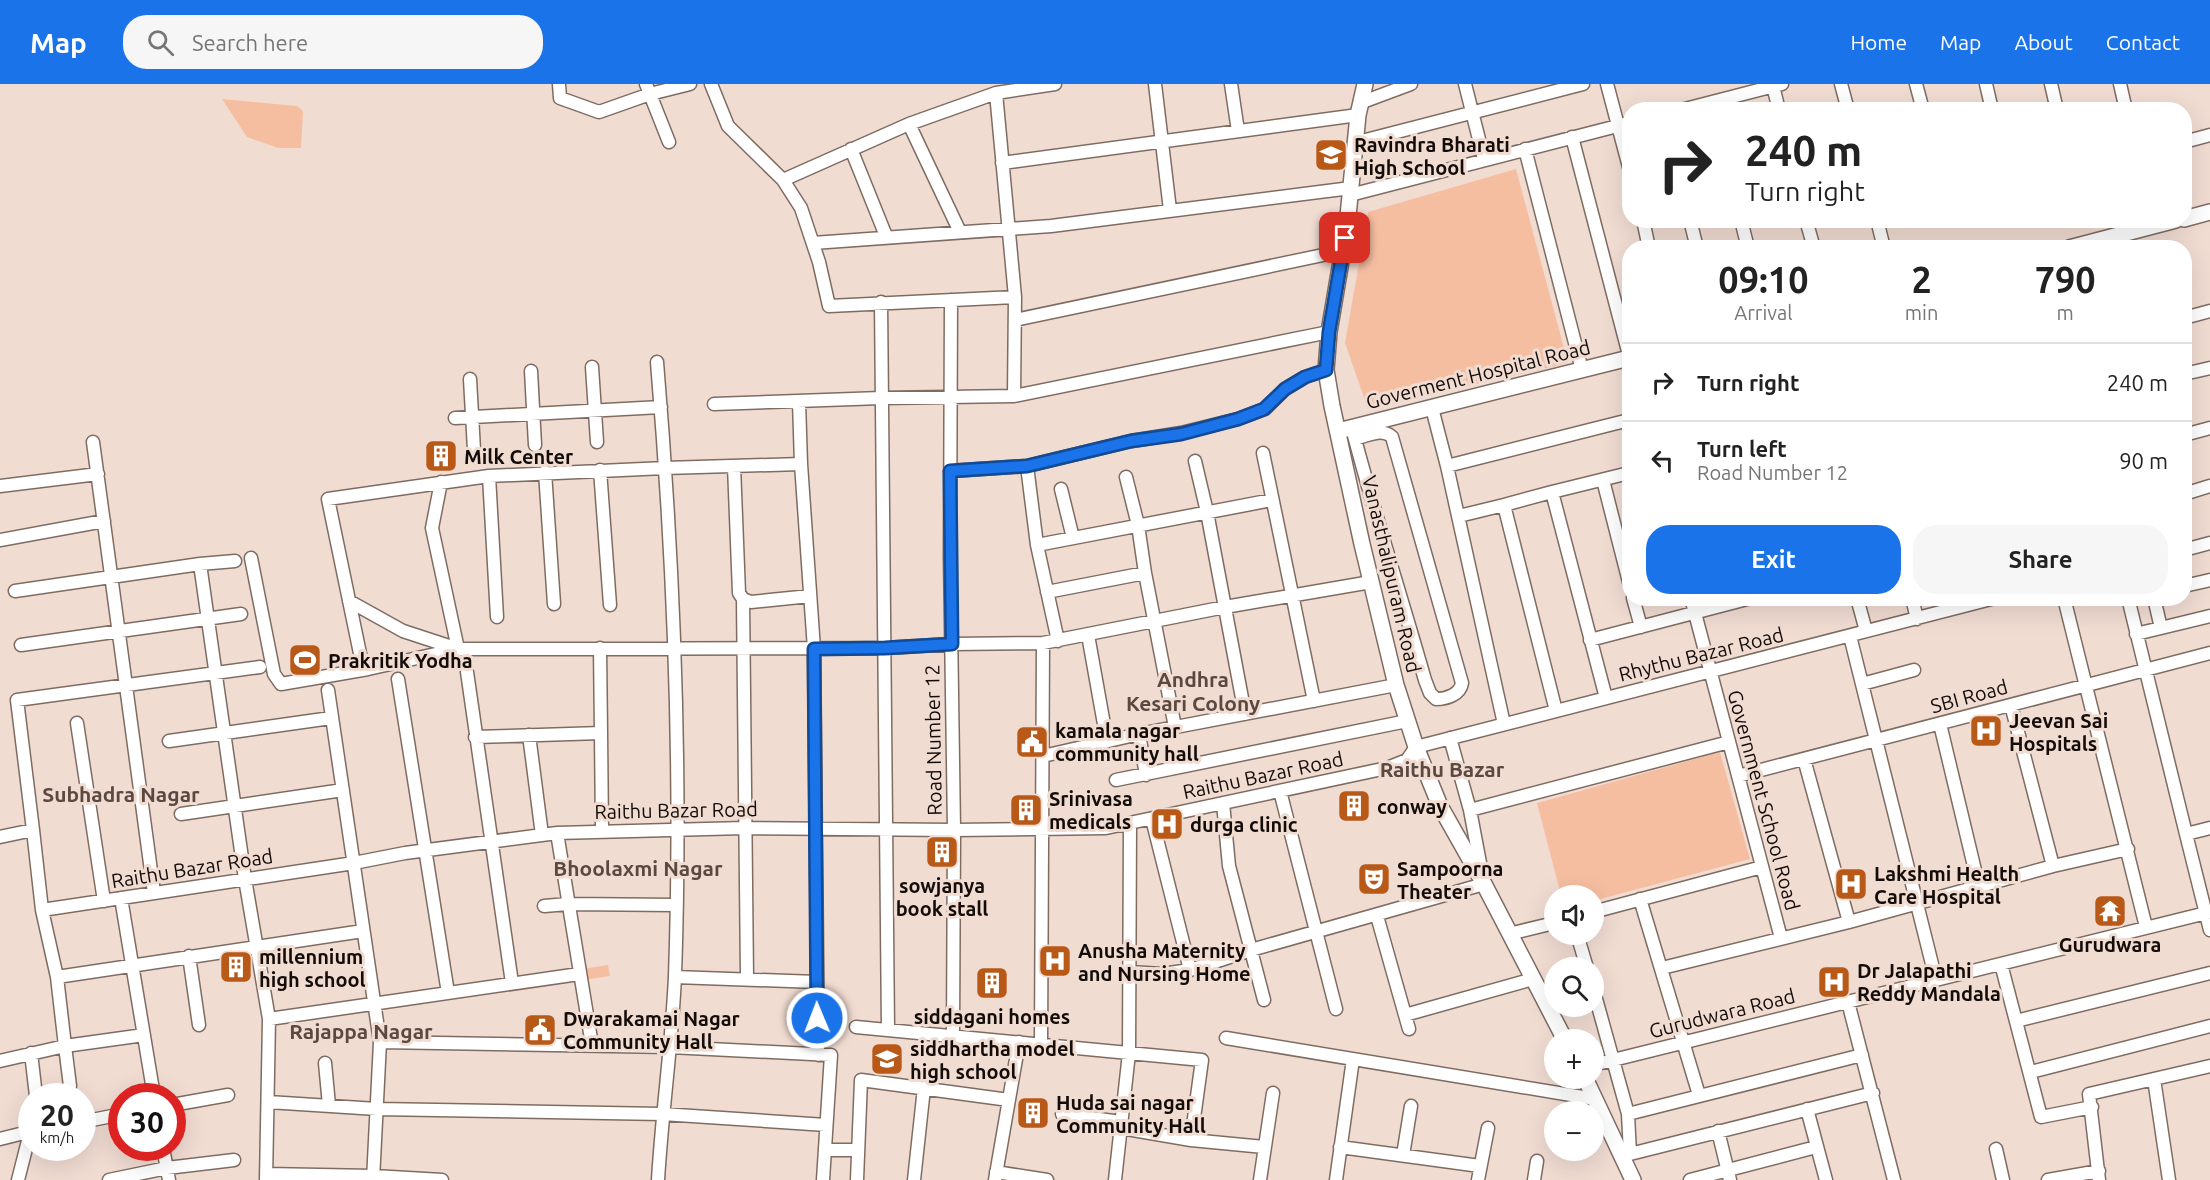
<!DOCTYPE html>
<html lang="en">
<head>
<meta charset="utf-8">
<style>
	body { margin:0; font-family:Ubuntu,sans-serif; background:#f6f6f6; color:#222; height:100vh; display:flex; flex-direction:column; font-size:22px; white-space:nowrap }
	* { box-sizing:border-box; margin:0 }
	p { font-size:20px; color:#767676 }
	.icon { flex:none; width:33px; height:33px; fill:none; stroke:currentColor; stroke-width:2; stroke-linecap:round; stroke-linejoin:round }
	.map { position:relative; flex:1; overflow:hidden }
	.sheet { position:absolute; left:1622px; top:156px; width:570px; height:366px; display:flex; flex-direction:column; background:#fff; border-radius:24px; box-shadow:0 6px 24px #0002 }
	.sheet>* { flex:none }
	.guide { position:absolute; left:1622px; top:18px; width:570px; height:126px; border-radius:24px; box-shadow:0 6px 24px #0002; background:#fff; color:#222; overflow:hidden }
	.controls { position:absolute; left:1544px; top:801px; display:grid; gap:12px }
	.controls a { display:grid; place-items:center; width:60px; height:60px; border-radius:50%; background:#fff; box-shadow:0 6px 24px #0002; font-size:30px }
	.speed { position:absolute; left:18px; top:999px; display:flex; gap:12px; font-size:30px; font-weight:700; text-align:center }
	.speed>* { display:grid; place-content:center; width:78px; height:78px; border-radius:50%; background:#fff; box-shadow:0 6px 24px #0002; line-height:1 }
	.speed small { font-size:15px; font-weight:400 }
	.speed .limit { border:9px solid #d22; background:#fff; color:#111 }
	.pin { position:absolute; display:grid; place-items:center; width:51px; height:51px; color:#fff; margin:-26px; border-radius:12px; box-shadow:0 3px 9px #0006 }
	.me { position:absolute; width:66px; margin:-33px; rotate:359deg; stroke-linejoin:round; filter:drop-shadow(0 0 4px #0008) }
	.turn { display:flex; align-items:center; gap:21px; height:126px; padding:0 24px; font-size:27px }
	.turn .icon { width:78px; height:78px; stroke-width:2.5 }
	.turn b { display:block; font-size:42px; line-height:51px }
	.eta { display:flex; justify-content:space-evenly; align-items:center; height:102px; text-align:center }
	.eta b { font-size:36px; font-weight:700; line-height:42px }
	.button { display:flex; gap:12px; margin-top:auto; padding:12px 24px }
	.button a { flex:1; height:69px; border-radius:24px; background:#1a73e8; color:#fff; font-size:24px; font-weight:700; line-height:69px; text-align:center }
	.button a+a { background:#f6f6f6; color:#222 }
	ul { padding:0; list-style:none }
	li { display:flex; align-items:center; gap:18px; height:78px; padding:0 24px; border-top:2px solid #e0e0e0 }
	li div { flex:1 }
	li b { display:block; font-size:22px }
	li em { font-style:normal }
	header { display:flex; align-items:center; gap:36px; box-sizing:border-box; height:84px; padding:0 30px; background:#1a73e8; color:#fff }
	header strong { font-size:28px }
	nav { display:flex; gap:33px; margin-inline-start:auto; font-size:21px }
	.search { width:420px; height:54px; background:#f6f6f6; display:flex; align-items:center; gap:15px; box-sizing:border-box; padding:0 21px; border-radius:24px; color:#767676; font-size:22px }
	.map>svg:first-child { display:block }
	.green { fill:#f6bea1 }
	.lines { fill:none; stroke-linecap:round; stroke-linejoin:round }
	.minor-casing { stroke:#7e6c63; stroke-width:15 }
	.tertiary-casing { stroke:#7e6c63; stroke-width:18 }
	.minor { stroke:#fff; stroke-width:12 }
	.tertiary { stroke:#fff; stroke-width:15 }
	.route-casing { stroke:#114b97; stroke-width:15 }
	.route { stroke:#1a73e8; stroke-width:10 }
	.labels { text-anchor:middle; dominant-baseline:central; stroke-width:6; stroke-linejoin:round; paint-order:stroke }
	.poi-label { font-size:20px; font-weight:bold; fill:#130c09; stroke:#f1dcd2; text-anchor:start }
	.street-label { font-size:20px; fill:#130c09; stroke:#f1dcd2 }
	.neighbourhood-label { font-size:21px; font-weight:bold; fill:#5a4941; stroke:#f1dcd2 }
</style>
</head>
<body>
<header>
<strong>Map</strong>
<div class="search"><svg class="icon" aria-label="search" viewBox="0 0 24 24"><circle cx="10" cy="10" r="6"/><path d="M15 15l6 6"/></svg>Search here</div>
<nav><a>Home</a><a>Map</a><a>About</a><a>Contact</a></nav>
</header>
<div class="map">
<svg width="2210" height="1096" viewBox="0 0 2210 1096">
	<rect width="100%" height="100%" fill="#f1dcd2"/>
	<path class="green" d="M222,15l75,7 6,5 -2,37h-23l-31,-11z
		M1516,85l52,194 -200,46 -23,-66 23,-131z
		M1720,668l30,107 -157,42v-5l-32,-1 -24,-92z
		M608,881l2,11 -26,4 -2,-11z"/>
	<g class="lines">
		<defs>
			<path id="minor" d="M559,0l1,14 39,14 51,-18 40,-10
				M646,0l23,58
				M711,0l17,42 55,54 18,28 18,54 10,44 186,-9
				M1155,0l15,126
				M1231,0l7,47
				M1465,0l19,75
				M1607,0l22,83
				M1841,0l7,26
				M1916,0l7,26
				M1986,0l6,26
				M2051,0l6,26
				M2120,0l6,26
				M1773,2l6,24
				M996,9l19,204 -1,99
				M1360,19l51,-19
				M1681,26l101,-26
				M909,40l51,108
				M1572,53l57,218
				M2184,58l26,-7
				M1354,59l229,-59
				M851,65l35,87
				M1525,65l57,221
				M1002,79l356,-48
				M783,96l126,-56 87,-31 59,-9
				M1350,111l279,-72
				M1643,136l6,28
				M1690,136l7,28
				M1741,136l7,28
				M1806,136l8,28
				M1877,136l7,28
				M813,159l238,-17 300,-38
				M951,216l-1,257 4,273 -1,205
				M881,218l7,728
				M2184,234l26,-7
				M1015,236l327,-69
				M657,278c17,203 25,411 18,614 -3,68 -13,136 -17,204
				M592,283l5,75
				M531,287l4,74
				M2184,290l26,-6
				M470,295l4,71
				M799,318l2,62 13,185 4,406
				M714,320l167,-6 133,-2 315,-64
				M1432,324l15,58 57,258
				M455,334l206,-11
				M1352,344c22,84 49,168 73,252l5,13 6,6c10,0 24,-4 26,-16l-70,-246c-10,-9 -24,-2 -37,2
				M2184,351l26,-7
				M93,358l61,451
				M1263,369l51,248
				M1195,377l12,51 38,202
				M734,382l5,127 4,6 8,3 59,-6
				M1027,382l10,79 21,96
				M1447,382l182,-46
				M600,386l10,135
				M950,387l77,-5 104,-25 50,-8 57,-14 27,-10 20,-20 20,-12 21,-7
				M545,388l9,132
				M1126,393l12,48 7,48 30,154
				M1603,396l26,102
				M441,398l-9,46 26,121 -90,20 -6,-6 -34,-164 161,-23
				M0,402l98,-12
				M1061,405l12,49
				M2184,410l26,-8
				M1504,421l48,-13
				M1459,432l45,-11 52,206
				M0,456l104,-19
				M1037,461l235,-45
				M2184,466l26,-7
				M251,474l23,116 7,10 87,-15
				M200,480l45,315 24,140 -3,161
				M2184,502l26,-6
				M15,507l185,-27 35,-3
				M1047,508l98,-19
				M1633,514l8,29
				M1691,514l90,340
				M1857,514l9,33
				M1912,514l5,21
				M2064,514l82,329
				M2128,514l58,236
				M2154,514l7,30
				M743,515l4,379
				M349,517l54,30 55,18 427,-1 67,-4 91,-1 182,-36 146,-25
				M497,533l-8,-141 176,-8 136,-4
				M2136,550l74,-18
				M1088,551l19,106
				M1850,552l86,344
				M1590,556l161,-42
				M21,561l220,-31
				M600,564l1,85
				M467,588l45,311
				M398,595l50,314
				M1862,600l52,-14
				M328,606l52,352 -7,138
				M1606,614l-54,-206 77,-19
				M2011,621l42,161
				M77,639l27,178
				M1940,640l39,163
				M1139,650l7,41
				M529,651l13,100
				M475,653l126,-4 1,98
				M169,657l162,-23
				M1043,672l96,-22 257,-49
				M1804,675l45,163
				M1738,692l472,-123
				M1116,696l291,-59
				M1280,707l56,218
				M1223,719l6,63 35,134
				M1470,726l259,-68
				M181,730l162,-24
				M1152,735l38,151
				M2210,744l-24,6 24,96
				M33,746l-16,-130 243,-33
				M557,749l35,212
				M0,753l33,-7 9,80 15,67 8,69 -65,15
				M121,814l33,198
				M1640,815l59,196
				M544,822l24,-2 108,1
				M42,826l312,-47 51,-10 152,-20 187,-5 210,2 152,-2 281,-60 20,-8 9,-13 579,-149
				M1593,828l169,-45
				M1377,832l28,99 128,-36
				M1509,850l45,-11
				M1577,850l10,34
				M189,872l10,69
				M2001,880l40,153 51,-10
				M1662,884l187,-46 204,-56 75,-17
				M1130,888l32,2 28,-4 61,-20 233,-66 -14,-74 -20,-72
				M57,893l306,-46
				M675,893l142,5
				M1593,904l35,126 2,40
				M1848,918l46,178
				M1405,931l4,14
				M269,935l310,-45
				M2016,937l194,-48
				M856,943l346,33 -11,80
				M1226,954l369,61
				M380,958l290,5 161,8 -8,125
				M1041,960l2,-401
				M31,969l5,43
				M325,979l4,42
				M1593,981l617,-153
				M2031,988l179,-46
				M2154,995l15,101
				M70,1002l-5,-40 79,-11
				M268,1018l109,7 285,5 164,11
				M172,1021l56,-10
				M1807,1025l19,71
				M1062,1030l59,8
				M1628,1030l234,-59
				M82,1038l40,-8
				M1121,1044l70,12 73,7
				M1718,1047l12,49
				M0,1055l32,-8
				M1340,1063l140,19
				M163,1064l6,32
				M1996,1065l7,31
				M825,1066h32
				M1403,1071l8,-49
				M1622,1072l251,-63
				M996,1088l51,8
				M266,1090l108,2 68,4
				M18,1096l14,-55
				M109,1096l58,-12 67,-8
				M857,1096l4,-100 148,20
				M914,1096l10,-92
				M995,1096l24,-138
				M1115,1096l14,-127 1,-230
				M1260,1096l13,-87
				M1336,1096l17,-121
				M1478,1096l10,-52
				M1534,1096l3,-19
				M1690,1096l126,-33
				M2048,1096l51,-9
				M2099,1096l-10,-86 121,-28"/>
			<path id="tertiary" d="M1365,0l-7,31 -11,111 -18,106 -3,38 6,36 30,138 34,141 20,62 24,59 44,78 81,156
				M2184,135l26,-7
				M2069,164l107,-28
				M1338,347l291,-73
				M1585,994l48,102"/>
		</defs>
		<use href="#minor" class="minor-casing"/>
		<use href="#tertiary" class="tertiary-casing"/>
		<use href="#minor" class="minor"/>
		<use href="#tertiary" class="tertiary"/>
	</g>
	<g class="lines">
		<defs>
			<path id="route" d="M817,934l-3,-369 71,-1 67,-4 -2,-173 77,-5 104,-25 50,-7 57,-15 26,-10 21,-20 20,-12 21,-7 3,-38 16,-94"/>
		</defs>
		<use href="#route" class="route-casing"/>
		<use href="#route" class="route"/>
	</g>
	<defs>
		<symbol id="school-square" viewBox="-11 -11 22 22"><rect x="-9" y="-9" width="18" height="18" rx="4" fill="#b95918" stroke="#f1dcd2"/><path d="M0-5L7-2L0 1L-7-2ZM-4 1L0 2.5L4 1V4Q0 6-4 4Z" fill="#fff"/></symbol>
		<symbol id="building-square" viewBox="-11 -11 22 22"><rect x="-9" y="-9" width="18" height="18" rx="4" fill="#b95918" stroke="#f1dcd2"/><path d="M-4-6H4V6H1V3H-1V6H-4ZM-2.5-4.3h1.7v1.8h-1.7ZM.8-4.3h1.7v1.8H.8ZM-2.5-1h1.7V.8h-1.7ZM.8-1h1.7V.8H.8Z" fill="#fff"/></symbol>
		<symbol id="stadium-square" viewBox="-11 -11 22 22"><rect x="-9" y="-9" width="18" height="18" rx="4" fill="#b95918" stroke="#f1dcd2"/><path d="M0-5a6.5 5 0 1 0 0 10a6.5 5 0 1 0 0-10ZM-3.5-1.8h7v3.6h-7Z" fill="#fff"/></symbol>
		<symbol id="hospital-square" viewBox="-11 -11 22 22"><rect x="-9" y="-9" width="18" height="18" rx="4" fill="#b95918" stroke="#f1dcd2"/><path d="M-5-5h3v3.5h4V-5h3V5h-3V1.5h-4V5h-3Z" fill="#fff"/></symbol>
		<symbol id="civic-square" viewBox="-11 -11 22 22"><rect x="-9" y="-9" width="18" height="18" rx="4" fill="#b95918" stroke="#f1dcd2"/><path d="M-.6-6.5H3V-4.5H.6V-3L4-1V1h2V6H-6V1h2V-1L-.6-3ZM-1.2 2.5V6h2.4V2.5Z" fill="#fff"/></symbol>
		<symbol id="theatre-square" viewBox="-11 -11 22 22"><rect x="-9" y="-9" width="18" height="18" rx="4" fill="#b95918" stroke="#f1dcd2"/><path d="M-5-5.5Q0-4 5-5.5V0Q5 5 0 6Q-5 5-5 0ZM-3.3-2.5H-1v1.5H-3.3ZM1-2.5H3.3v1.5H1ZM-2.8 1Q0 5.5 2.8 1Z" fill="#fff"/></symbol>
		<symbol id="temple-square" viewBox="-11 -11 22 22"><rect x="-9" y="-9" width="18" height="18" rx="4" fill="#b95918" stroke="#f1dcd2"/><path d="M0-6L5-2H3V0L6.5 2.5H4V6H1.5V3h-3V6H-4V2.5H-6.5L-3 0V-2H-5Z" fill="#fff"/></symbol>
	</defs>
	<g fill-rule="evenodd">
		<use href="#school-square" x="1312" y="52" width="38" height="38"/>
		<use href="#building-square" x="422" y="353" width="38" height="38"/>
		<use href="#stadium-square" x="286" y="557" width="38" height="38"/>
		<use href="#hospital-square" x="1967" y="628" width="38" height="38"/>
		<use href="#civic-square" x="1013" y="639" width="38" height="38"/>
		<use href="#building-square" x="1335" y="703" width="38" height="38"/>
		<use href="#building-square" x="1007" y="707" width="38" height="38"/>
		<use href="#hospital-square" x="1148" y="721" width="38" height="38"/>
		<use href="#building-square" x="923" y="749" width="38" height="38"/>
		<use href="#theatre-square" x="1355" y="776" width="38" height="38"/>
		<use href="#hospital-square" x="1832" y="781" width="38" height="38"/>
		<use href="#temple-square" x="2091" y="808" width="38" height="38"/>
		<use href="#hospital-square" x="1036" y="858" width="38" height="38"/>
		<use href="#building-square" x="217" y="864" width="38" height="38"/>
		<use href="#hospital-square" x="1815" y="879" width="38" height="38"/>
		<use href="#building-square" x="973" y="880" width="38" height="38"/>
		<use href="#civic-square" x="521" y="927" width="38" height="38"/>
		<use href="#school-square" x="868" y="956" width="38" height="38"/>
		<use href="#building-square" x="1014" y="1010" width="38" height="38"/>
	</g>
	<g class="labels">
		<g class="poi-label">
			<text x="1354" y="60">Ravindra Bharati<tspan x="1354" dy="23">High School</tspan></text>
			<text x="464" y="372">Milk Center</text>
			<text x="328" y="576">Prakritik Yodha</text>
			<text x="2009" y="636">Jeevan Sai<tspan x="2009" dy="23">Hospitals</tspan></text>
			<text x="1055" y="646">kamala nagar<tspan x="1055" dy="23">community hall</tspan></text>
			<text x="1049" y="714">Srinivasa<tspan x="1049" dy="23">medicals</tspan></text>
			<text x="1377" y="722">conway</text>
			<text x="1190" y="740">durga clinic</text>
			<text x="1397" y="784">Sampoorna<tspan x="1397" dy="23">Theater</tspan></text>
			<text x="1874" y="789">Lakshmi Health<tspan x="1874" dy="23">Care Hospital</tspan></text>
			<text x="942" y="801" text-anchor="middle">sowjanya<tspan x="942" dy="23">book stall</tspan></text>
			<text x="2110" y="860" text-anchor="middle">Gurudwara</text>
			<text x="1078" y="866">Anusha Maternity<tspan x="1078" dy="23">and Nursing Home</tspan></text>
			<text x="259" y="872">millennium<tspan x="259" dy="23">high school</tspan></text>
			<text x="1857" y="886">Dr Jalapathi<tspan x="1857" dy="23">Reddy Mandala</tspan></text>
			<text x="992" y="932" text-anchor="middle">siddagani homes</text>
			<text x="563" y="934">Dwarakamai Nagar<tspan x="563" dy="23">Community Hall</tspan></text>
			<text x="910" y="964">siddhartha model<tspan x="910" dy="23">high school</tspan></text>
			<text x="1056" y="1018">Huda sai nagar<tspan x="1056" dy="23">Community Hall</tspan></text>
		</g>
		<g class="street-label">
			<text transform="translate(1478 290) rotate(-14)">Goverment Hospital Road</text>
			<text transform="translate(1392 490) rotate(77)">Vanasthalipuram Road</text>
			<text transform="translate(1701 570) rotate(-14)">Rhythu Bazar Road</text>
			<text transform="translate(1969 612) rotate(-15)">SBI Road</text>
			<text transform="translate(933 656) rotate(-91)">Road Number 12</text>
			<text transform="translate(1263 691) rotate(-12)">Raithu Bazar Road</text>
			<text transform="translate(1764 716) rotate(75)">Government School Road</text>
			<text transform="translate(676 726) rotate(-1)">Raithu Bazar Road</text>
			<text transform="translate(192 784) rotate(-9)">Raithu Bazar Road</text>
			<text transform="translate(1722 929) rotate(-14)">Gurudwara Road</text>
		</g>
		<g class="neighbourhood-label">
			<text x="1193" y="595">Andhra<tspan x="1193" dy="24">Kesari Colony</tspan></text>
			<text x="1442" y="685">Raithu Bazar</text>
			<text x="121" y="710">Subhadra Nagar</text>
			<text x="638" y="784">Bhoolaxmi Nagar</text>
			<text x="361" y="947">Rajappa Nagar</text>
		</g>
	</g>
</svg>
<div class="controls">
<a><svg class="icon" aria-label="sound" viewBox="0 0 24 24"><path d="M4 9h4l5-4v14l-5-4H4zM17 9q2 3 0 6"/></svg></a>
<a><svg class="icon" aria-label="search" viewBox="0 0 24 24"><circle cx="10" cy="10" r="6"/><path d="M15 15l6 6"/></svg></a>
<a>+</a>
<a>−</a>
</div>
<div class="speed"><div>20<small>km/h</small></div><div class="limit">30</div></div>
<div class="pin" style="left:1345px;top:154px;background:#d93025"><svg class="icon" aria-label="arrive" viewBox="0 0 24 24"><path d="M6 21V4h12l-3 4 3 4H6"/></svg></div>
<svg class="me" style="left:817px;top:934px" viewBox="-20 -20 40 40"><circle r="17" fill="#1a73e8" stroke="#fff" stroke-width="3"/><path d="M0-11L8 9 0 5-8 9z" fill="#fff"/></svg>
<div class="guide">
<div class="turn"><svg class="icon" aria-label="right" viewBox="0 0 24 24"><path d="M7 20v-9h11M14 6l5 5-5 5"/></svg><div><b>240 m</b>Turn right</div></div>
</div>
<section class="sheet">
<div class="eta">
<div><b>09:10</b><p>Arrival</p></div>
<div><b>2</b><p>min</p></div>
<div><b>790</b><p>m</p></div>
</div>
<ul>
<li><svg class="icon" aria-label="right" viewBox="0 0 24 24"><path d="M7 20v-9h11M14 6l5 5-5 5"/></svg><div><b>Turn right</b></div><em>240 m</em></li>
<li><svg class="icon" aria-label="left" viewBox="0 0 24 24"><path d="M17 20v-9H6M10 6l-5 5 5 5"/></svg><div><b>Turn left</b><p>Road Number 12</p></div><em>90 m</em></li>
</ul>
<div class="button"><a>Exit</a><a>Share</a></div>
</section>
</div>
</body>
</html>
